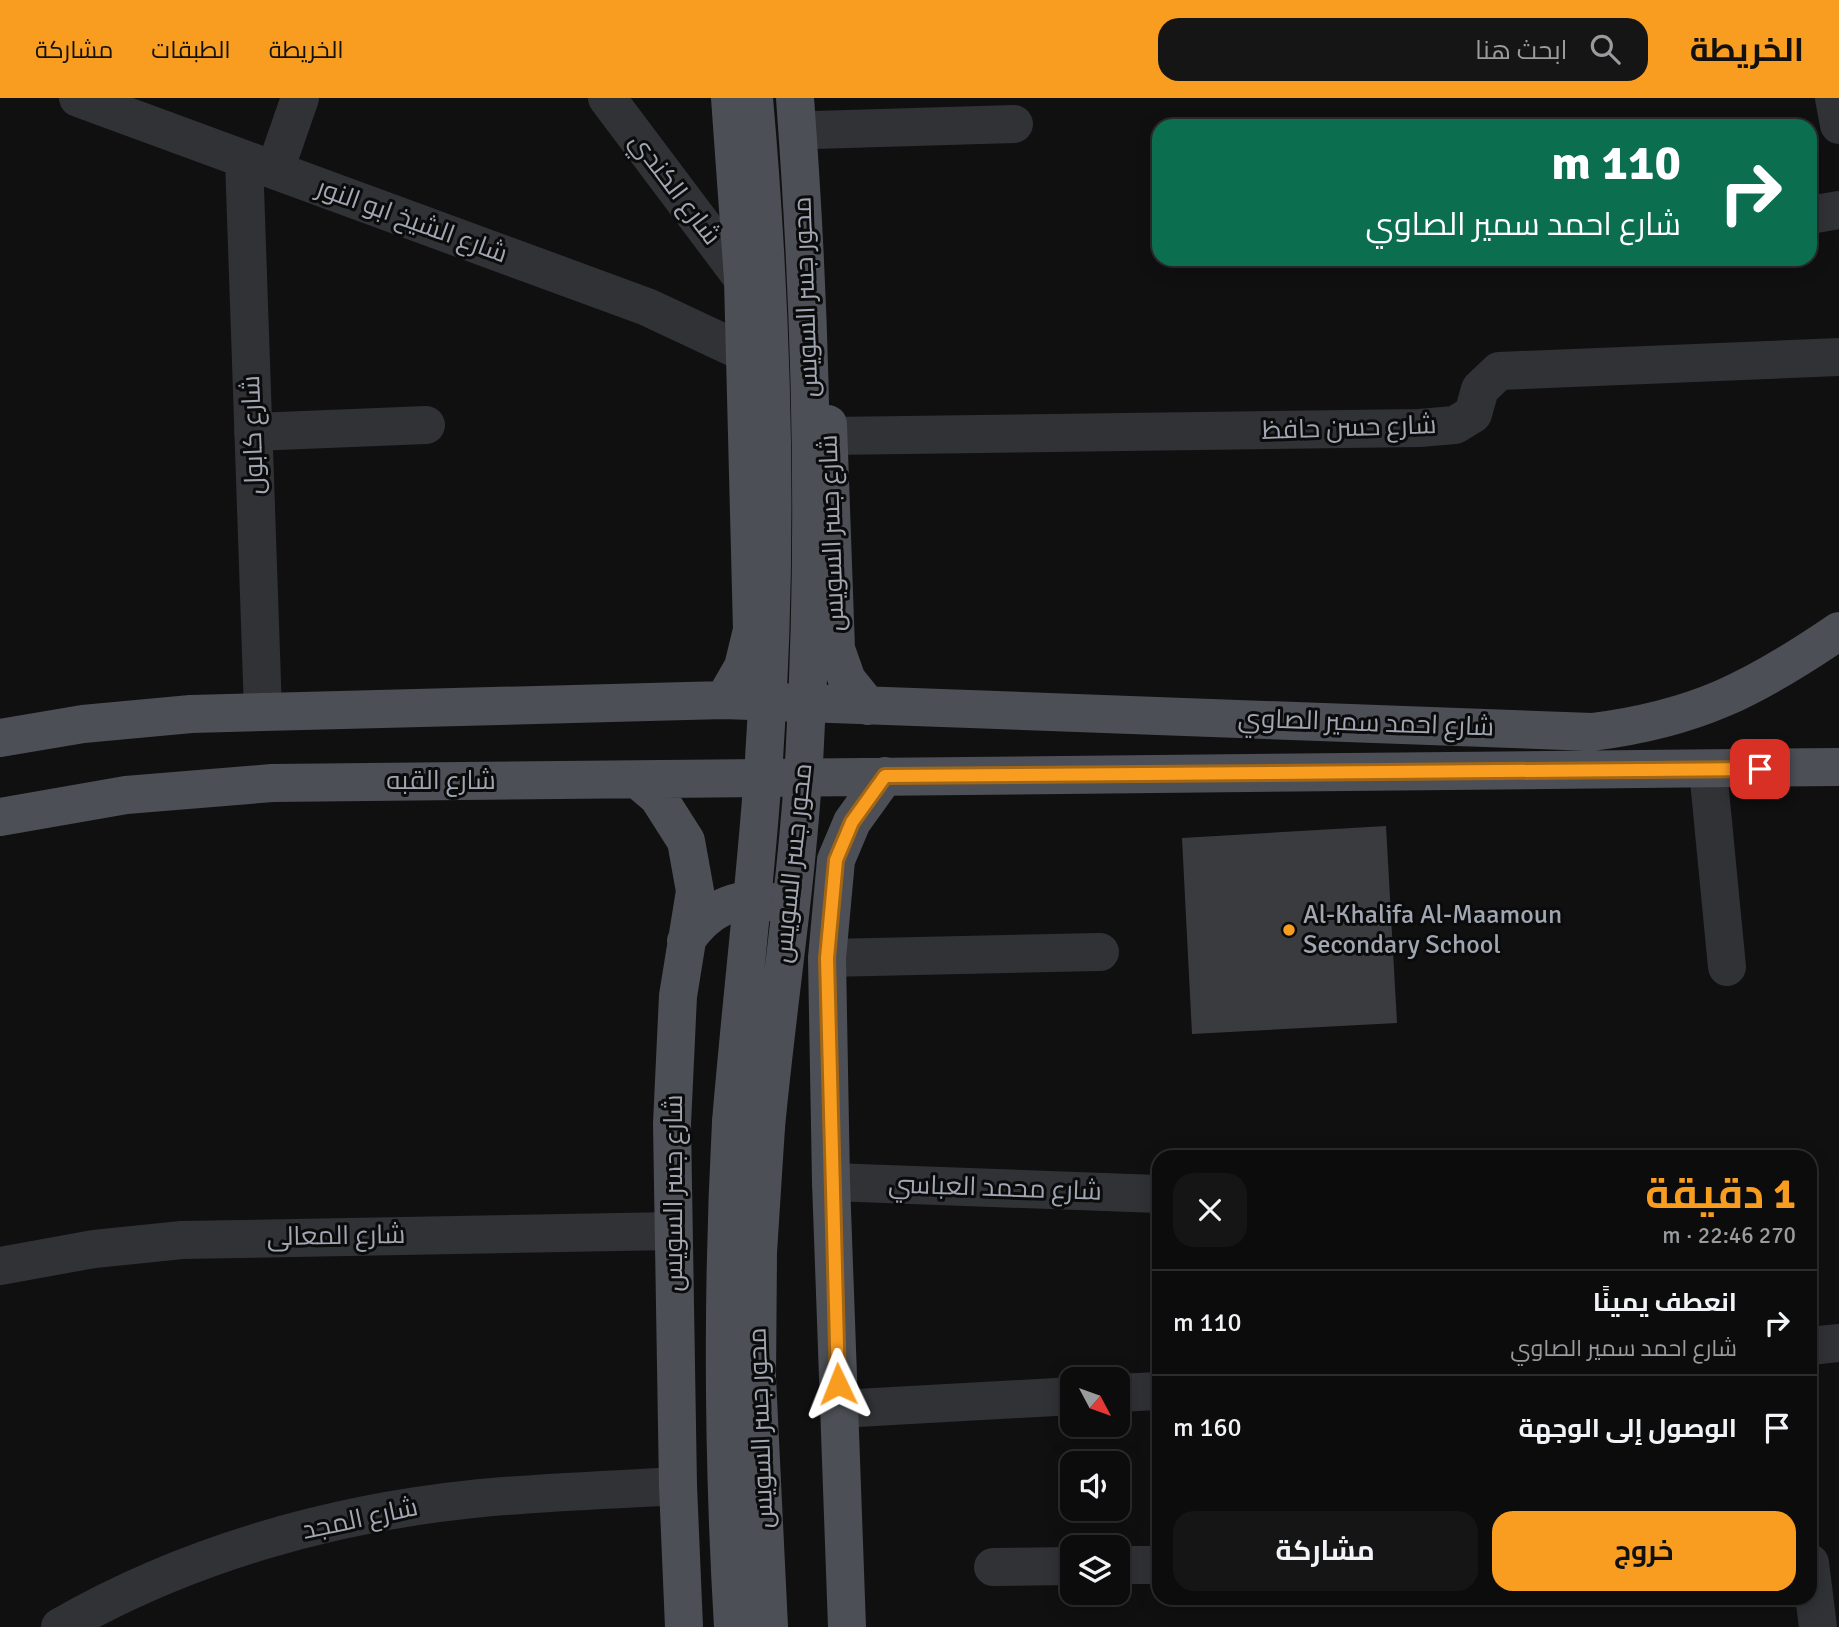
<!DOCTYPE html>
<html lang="ar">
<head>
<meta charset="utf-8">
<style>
	body { margin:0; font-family:Signika,Cairo,sans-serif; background:#151516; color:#f1f3f6; direction:rtl; height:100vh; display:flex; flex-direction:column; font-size:26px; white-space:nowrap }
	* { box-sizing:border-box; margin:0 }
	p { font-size:23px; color:#9a9b9d }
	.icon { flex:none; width:38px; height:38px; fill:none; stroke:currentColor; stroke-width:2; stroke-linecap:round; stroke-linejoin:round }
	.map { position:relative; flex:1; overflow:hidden; direction:ltr }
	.panel { position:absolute; left:1152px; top:1052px; width:665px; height:455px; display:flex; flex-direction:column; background:#0c0c0d; border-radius:21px; box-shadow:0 4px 18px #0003,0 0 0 2px #2c2c2e; direction:rtl }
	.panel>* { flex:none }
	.banner { position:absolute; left:1152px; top:21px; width:665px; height:147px; border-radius:21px; box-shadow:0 4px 18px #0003,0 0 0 2px #2c2c2e; direction:rtl; background:#0b6e4f; color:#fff; overflow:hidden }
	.needle { width:46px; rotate:131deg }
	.buttons { position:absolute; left:1060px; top:1269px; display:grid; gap:14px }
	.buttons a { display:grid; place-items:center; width:70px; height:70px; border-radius:14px; background:#0c0c0d; box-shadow:0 4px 18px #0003,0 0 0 2px #2c2c2e; font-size:35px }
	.pin { position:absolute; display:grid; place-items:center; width:60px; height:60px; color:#fff; margin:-30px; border-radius:14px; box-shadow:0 4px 10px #0006 }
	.me { position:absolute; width:77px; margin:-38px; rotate:358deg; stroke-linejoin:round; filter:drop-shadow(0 0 5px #0008) }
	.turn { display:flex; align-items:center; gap:24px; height:147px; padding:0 21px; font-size:32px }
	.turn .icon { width:91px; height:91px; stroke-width:2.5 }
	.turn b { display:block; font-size:49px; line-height:60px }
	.round { display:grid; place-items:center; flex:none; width:74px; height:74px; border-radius:21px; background:#151516 }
	.summary { display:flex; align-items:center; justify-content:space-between; height:119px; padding:0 21px }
	h1 { font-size:42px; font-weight:700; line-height:52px; color:#f99d20 }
	.primary-button { display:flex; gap:14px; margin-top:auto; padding:14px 21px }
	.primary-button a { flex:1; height:80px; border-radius:21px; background:#f99d20; color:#111; font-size:28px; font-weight:700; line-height:80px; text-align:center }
	.primary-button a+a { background:#151516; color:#f1f3f6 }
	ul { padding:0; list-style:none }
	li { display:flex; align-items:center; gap:21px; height:105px; padding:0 21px; border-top:2px solid #2c2c2e }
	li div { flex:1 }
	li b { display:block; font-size:26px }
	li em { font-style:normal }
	header { display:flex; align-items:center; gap:42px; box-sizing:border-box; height:98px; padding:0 35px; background:#f99d20; color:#111 }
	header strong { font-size:33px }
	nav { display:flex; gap:38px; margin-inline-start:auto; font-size:24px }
	.search { width:490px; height:63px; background:#151516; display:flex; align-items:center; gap:18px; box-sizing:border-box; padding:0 24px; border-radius:21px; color:#9a9b9d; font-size:26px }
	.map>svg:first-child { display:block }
	.building { fill:#3a3b3f }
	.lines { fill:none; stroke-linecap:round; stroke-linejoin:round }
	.minor { stroke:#313236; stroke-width:38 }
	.major { stroke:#4c4f55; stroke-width:38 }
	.major-bridge { stroke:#4c4f55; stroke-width:38 }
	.route-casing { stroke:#a26615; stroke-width:18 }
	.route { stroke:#f99d20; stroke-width:12 }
	.poi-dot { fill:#f99d20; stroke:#0b0b0c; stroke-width:2.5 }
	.labels { text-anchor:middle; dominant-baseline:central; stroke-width:6; stroke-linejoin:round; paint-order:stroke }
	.street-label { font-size:26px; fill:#a0a7b3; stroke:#0b0b0c }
	.poi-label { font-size:26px; fill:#a0a7b3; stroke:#0b0b0c; text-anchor:start }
</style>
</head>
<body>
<header>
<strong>الخريطة</strong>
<div class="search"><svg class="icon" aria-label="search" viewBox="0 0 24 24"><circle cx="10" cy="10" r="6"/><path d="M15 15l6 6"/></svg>ابحث هنا</div>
<nav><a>الخريطة</a><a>الطبقات</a><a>مشاركة</a></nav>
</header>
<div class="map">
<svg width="1839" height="1529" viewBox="0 0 1839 1529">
	<rect width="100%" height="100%" fill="#101011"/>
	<path class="building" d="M1386,728l11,197 -205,11 -10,-196z"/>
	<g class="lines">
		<path class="minor" d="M78,0l569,209 96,45
			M607,0l136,181
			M1834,0l5,27
			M814,32l200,-6
			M244,61l19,552
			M275,72l25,-72
			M1810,117l29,-5
			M253,334l173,-7
			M829,338l590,-8 36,-3 18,-11 7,-25 19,-18 340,-14
			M1708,672l19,197
			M827,860l273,-6
			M831,1084l327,12
			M0,1168l94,-17 88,-9 491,-9
			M1810,1248l29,-3
			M1118,1295l40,-2
			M839,1311l234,-13
			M1810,1465l8,64
			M1118,1467h40
			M993,1469l80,-1
			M60,1529c125,-72 269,-113 412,-128 68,-7 138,-9 206,-13"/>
		<path class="major" d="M828,326l8,225 11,31 21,26
			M724,602l19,-33 9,-37 -9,-351 -13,-181
			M0,640l83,-14 108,-10 533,-14 868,32c104,-13 162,-43 247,-101
			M638,682l20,17 28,44 9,50 -17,105 -6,128 6,362 6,141
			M0,719l126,-22 146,-12 1567,-16
			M686,843c22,-34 56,-49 96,-36
			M731,1024c-9,168 -8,337 2,505
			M766,1029l-8,125 -1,126 12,249
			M847,1529l-16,-445 -4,-224 9,-98 16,-38 33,-46"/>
		<path class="major-bridge" d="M731,1024c10,-121 25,-242 33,-363 15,-219 9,-443 -10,-661
			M766,1029c12,-128 33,-256 39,-384 12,-216 6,-430 -10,-645"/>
	</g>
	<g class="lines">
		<defs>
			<path id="route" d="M838,1286l-11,-426 9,-98 16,-38 33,-46 875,-7"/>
		</defs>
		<use href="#route" class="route-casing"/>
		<use href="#route" class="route"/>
	</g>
	<circle class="poi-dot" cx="1289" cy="832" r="7"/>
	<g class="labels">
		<g class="street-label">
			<text transform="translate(675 91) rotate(53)">شارع الكندي</text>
			<text transform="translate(412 123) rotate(20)">شارع الشيخ ابو النور</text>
			<text transform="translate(806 199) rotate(-92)">محور جسر السويس</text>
			<text transform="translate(1349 330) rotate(-2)">شارع حسن حافظ</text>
			<text transform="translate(253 337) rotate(-92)">شارع كابول</text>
			<text transform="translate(832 435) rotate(-92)">شارع جسر السويس</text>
			<text transform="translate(1366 625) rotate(2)">شارع احمد سمير الصاوي</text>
			<text x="441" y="683">شارع القبه</text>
			<text transform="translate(793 765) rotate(-84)">محور جسر السويس</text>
			<text transform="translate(995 1090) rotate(2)">شارع محمد العباسي</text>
			<text transform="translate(674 1095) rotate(-90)">شارع جسر السويس</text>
			<text transform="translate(336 1138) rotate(-1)">شارع المعالى</text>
			<text transform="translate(761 1330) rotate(-92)">محور جسر السويس</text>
			<text transform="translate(360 1421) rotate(-12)">شارع المجد</text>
		</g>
		<g class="poi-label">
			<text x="1303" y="817">Al-Khalifa Al-Maamoun<tspan x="1303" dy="30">Secondary School</tspan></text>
		</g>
	</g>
</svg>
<div class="buttons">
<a><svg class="needle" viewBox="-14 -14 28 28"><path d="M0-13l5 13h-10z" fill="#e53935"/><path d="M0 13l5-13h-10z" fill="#9a9b9d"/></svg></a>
<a><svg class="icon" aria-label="sound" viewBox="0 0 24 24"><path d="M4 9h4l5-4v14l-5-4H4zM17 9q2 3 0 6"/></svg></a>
<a><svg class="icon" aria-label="layers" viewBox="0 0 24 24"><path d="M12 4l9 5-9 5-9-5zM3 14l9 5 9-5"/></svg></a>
</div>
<div class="pin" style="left:1760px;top:671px;background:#d93025"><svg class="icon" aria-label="arrive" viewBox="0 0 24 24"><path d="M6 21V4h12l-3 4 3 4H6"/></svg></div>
<svg class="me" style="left:838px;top:1286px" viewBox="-20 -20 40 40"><path d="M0-17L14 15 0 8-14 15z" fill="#f99d20" stroke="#fff" stroke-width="4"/></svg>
<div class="banner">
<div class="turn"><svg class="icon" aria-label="right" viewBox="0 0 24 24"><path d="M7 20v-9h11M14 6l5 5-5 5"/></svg><div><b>110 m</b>شارع احمد سمير الصاوي</div></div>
</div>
<section class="panel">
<div class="summary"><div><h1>1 دقيقة</h1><p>270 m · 22:46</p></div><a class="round"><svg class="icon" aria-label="close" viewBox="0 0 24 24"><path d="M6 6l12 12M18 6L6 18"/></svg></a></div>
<ul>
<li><svg class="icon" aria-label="right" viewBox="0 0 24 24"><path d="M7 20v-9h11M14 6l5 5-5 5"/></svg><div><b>انعطف يمينًا</b><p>شارع احمد سمير الصاوي</p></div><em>110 m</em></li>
<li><svg class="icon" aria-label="arrive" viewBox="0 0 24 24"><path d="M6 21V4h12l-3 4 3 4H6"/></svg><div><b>الوصول إلى الوجهة</b></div><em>160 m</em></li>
</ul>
<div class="primary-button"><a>خروج</a><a>مشاركة</a></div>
</section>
</div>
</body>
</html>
